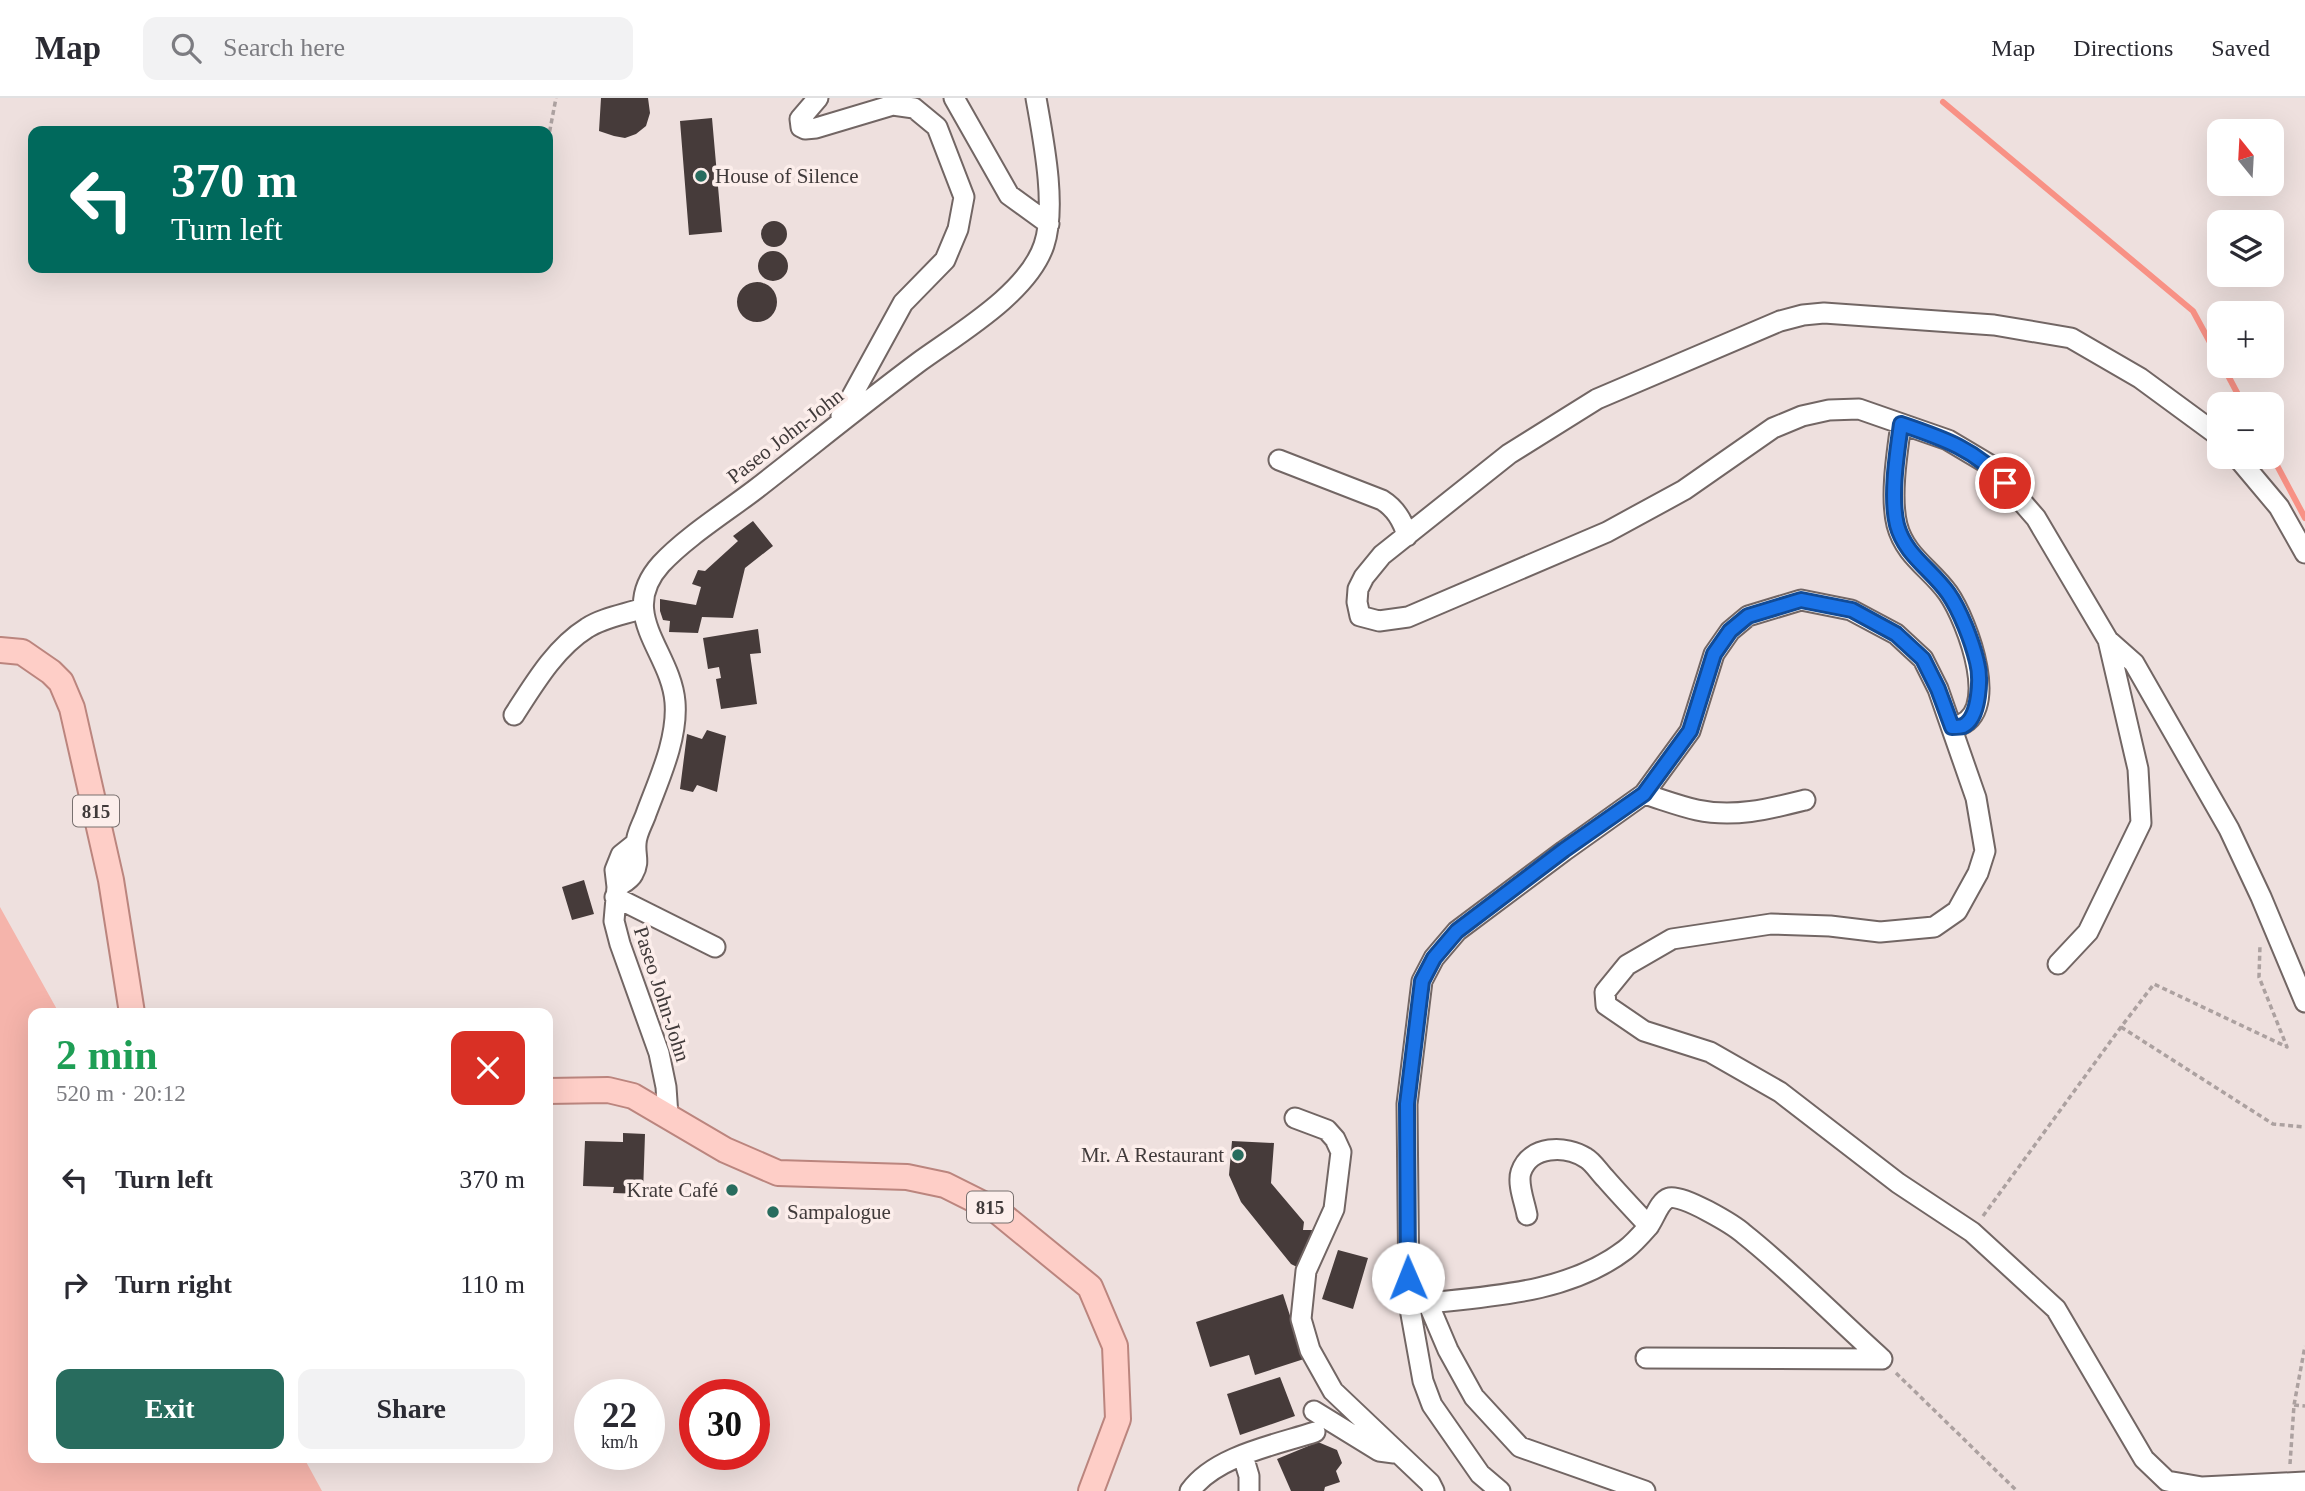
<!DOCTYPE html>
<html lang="en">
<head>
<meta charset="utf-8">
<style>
	body { margin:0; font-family:"Times New Roman",serif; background:#f2f2f3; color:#2b2b33; height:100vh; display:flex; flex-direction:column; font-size:26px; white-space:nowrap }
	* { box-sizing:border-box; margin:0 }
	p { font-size:23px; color:#7c7c81 }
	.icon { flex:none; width:38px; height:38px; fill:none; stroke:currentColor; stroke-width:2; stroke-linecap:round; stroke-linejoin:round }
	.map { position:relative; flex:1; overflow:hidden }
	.drawer { position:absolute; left:28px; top:910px; width:525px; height:455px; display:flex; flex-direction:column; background:#fff; border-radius:14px; box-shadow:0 7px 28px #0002 }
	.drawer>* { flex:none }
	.top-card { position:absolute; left:28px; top:28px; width:525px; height:147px; border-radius:14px; box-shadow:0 7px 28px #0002; background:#00695c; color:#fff; overflow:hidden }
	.needle { width:46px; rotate:342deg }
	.fabs { position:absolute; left:2207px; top:21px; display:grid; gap:14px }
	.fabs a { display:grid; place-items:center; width:77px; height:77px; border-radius:14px; background:#fff; box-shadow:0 7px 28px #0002; font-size:35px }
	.speed { position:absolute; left:574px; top:1281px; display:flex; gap:14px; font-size:35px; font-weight:700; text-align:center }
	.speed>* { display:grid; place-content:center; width:91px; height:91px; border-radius:50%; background:#fff; box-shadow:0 7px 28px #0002; line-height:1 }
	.speed small { font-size:18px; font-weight:400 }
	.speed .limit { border:10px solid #d22; background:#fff; color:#111 }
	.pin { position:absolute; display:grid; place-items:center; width:60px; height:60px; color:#fff; margin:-30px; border:4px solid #fff; border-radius:50%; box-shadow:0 2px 7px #0007 }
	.me { position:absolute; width:77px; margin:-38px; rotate:359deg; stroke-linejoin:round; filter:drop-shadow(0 0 5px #0008) }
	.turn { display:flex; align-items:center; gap:24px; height:147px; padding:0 28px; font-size:32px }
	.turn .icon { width:91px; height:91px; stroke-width:2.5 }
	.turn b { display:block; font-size:49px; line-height:60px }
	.round { display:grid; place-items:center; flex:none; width:74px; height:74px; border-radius:14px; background:#f2f2f3 }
	.head { display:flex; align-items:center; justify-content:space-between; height:119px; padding:0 28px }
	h1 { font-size:42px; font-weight:700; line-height:52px; color:#1e9e55 }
	.primary-button { display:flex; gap:14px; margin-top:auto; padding:14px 28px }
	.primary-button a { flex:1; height:80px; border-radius:14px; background:#286c5e; color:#fff; font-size:28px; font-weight:700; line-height:80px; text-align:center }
	.primary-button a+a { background:#f2f2f3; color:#2b2b33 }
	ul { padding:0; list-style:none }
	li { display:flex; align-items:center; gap:21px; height:105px; padding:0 28px }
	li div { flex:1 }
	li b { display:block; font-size:26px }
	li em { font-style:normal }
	header { display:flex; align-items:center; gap:42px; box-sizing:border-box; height:98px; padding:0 35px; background:#fff; border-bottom:2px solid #e1e1e2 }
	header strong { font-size:33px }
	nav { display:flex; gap:38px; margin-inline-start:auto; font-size:24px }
	.search { width:490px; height:63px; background:#f2f2f3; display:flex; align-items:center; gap:18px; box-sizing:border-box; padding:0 24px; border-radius:14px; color:#7c7c81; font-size:26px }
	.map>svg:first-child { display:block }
	.green { fill:#f5b4ab }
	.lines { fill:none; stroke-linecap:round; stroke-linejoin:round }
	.stream { stroke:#f89185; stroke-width:6 }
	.building { fill:#463b3a }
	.minor-casing { stroke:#726664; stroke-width:23 }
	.major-casing { stroke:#bb857e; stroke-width:28 }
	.path { stroke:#aca1a0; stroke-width:3.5; stroke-dasharray:5 3.5; stroke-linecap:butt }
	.minor { stroke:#fff; stroke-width:19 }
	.major { stroke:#fecec7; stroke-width:24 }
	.route-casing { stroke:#114b97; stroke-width:18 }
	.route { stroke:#1a73e8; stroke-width:12 }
	.poi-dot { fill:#286c5e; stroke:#fceeeb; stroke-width:2.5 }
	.labels { text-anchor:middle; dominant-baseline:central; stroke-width:7; stroke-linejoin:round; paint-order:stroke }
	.shield { fill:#fceeeb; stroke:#78706f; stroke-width:2 }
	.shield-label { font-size:19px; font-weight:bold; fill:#403a3a }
	.poi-label { font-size:21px; fill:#403a3a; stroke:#fceeeb; text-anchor:start }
	.street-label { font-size:21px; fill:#403a3a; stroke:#fceeeb }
</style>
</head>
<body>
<header>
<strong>Map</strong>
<div class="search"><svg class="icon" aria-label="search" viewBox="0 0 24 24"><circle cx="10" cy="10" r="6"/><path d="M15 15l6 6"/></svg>Search here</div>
<nav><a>Map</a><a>Directions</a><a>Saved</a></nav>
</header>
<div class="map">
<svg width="2305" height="1393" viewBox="0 0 2305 1393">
	<rect width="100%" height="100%" fill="#eee0de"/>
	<path class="green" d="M0,809l59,106h-26v445h271l18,33h-322z"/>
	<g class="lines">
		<path class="stream" d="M1943,4l250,209 26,48
			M2223,268l20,38
			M2272,358l33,62"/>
	</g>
	<path class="building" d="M601,0h47l2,15 -4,13 -10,8 -11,4 -11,-2 -15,-5z
		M712,20l10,114 -33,3 -9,-114z
		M761 136a13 13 0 1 1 26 0a13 13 0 1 1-26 0Z
		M758 168a15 15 0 1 1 30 0a15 15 0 1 1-30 0Z
		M737 204a20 20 0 1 1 40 0a20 20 0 1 1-40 0Z
		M753,423l20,25 -28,22 -12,50 -31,-1 -4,16 -29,-1 1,-11 -7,-1 -3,-9v-12l36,6 5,-18 -9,-3 6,-14 7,1 33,-30 -5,-5z
		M758,531l3,24 -11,1 7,50 -36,5 -5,-30 5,-1 -2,-11 -11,2 -5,-31z
		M707,632l19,6 -9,56 -20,-7 -4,7 -13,-3 7,-55 15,5z
		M584,782l10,34 -22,6 -10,-33z
		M623,1035l22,1 -2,60 -30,-1 1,-6 -31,-1 2,-45 38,1z
		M1232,1043l42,2 -3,40 33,39 -1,8h12l-12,40 -12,-6 -50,-62 -12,-27z
		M1338,1152l30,8 -15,51 -31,-10z
		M1283,1196l21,65 -49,16 -6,-20 -39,12 -14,-45z
		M1280,1279l15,39 -55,19 -13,-41z
		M1318,1344l19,8 5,13 -6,8 4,11 -15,5 -1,4h-33l-14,-32z"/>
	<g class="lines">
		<defs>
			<path id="minor" d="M818,0l-18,21 1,8 4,2 11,-1 77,-23 21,3 23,19 27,70 -6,32 -13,31 -42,43 -62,113
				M954,0l55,97 40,29
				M1901,326c-4,29 -11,73 -4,101 8,31 34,44 51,68 19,27 57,127 4,134
				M2237,359l42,50 26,46
				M1279,362l103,40c13,8 21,21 25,36
				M2108,542l26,23 95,166 32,68 44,105
				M514,617c20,-31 41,-67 73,-87 15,-10 39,-14 56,-20
				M1644,696c17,5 35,12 53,16 37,8 72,-1 108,-10
				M636,745l-15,12 -6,15 2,17 -3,34 6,23 39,109 7,34 2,29
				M617,789c6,-4 13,-7 16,-13 7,-12 2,-18 3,-30 0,-10 7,-21 10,-30 13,-35 32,-75 29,-112 -4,-51 -59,-88 -14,-138 25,-27 65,-52 95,-75 54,-42 108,-86 163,-127 40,-29 109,-69 125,-117 13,-39 -1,-107 -8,-147
				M615,799l100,50
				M2058,866l30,-32 53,-109 -3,-54 -30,-129 -72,-122 -46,-53 -42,-25 -89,-31 -30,1 -27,6 -29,12 -89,62 -77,42 -199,85 -29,4 -19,-5 -3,-14 1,-13 6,-12 18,-22 127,-101 88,-55 183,-78 23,-6 21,-2 170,12 77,13 69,40 79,58
				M1295,1020l32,12 8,9 6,13 -7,57 -28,62 -5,48 9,31 23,41 97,92 4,8
				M1527,1117c-2,-12 -10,-31 -6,-43 9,-27 45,-27 65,-14 7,4 13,14 19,20 14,16 29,32 44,48
				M1417,1205h11l20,47 26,47 46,50 125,44
				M1428,1205c67,-7 142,-11 197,-53 8,-6 16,-15 23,-23 6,-7 11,-26 21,-29 12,-5 65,27 75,36 48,38 92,84 138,125
				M1646,1260l236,1
				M1314,1313l65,40 15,2
				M1243,1358l6,20v15
				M1190,1393c25,-35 85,-46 125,-59
				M1500,1393l-20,-17 -48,-69 -9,-24 -14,-78 -2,-199 15,-123 12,-23 23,-27 107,-80 80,-57 46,-63 24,-77 16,-23 18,-15 53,-16 50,10 45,24 27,25 15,30 38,109 9,53 -7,22 -21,38 -23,16 -54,5 -50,-6 -59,-2 -99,15 -45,26 -22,27 1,13 38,26 66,21 70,40 118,91 74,49 84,77 88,150 23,22 35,6 103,-5"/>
			<path id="major" d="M0,552l22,2 29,20 10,10 11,26 39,172 21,133
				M548,993l60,-1 25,6 92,54 53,23 129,4 38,8 52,26 93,76 25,59 3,73 -27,72"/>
		</defs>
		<use href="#minor" class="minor-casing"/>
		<use href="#major" class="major-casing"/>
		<path class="path" d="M548,42l8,-42
			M2121,929l152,97 32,3
			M1983,1118l138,-189 33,-43 133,63 -28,-70 1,-32
			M1896,1275l121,118
			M2294,1307l11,1
			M2290,1366l4,-59 11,-59"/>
		<use href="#minor" class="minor"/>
		<use href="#major" class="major"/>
	</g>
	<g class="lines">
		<defs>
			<path id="route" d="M1408,1180l-1,-174 15,-123 12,-23 23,-27 107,-81 80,-56 46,-63 24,-77 16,-23 18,-15 53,-16 51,10 44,24 27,25 15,30 14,38c4,0 8,0 11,-1 17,-8 18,-49 14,-64 -5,-21 -17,-52 -29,-69 -17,-24 -43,-38 -51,-68 -7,-28 0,-72 4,-101 41,14 75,25 104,59"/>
		</defs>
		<use href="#route" class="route-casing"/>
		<use href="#route" class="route"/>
	</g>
	<g class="poi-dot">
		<circle cx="701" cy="78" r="7"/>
		<circle cx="1238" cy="1057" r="7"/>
		<circle cx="732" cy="1092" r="7"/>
		<circle cx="773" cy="1114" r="7"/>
	</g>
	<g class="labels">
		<g class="shield">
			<rect x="73" y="697.5" width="46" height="31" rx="5"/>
			<rect x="967" y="1093.5" width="46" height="31" rx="5"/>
		</g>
		<g class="shield-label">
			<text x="96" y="713">815</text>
			<text x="990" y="1109">815</text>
		</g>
		<g class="poi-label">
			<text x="715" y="78">House of Silence</text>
			<text x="1224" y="1057" text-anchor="end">Mr. A Restaurant</text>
			<text x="718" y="1092" text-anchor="end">Krate Café</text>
			<text x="787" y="1114">Sampalogue</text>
		</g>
		<g class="street-label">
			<text transform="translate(785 338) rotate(-38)">Paseo John-John</text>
			<text transform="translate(662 896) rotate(72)">Paseo John-John</text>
		</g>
	</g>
</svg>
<div class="fabs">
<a><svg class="needle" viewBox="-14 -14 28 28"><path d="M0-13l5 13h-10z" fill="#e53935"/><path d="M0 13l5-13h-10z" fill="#7c7c81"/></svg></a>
<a><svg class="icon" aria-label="layers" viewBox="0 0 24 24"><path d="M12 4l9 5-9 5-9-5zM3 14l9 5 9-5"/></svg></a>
<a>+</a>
<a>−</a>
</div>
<div class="speed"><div>22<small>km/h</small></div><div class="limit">30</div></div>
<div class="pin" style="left:2005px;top:385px;background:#d93025"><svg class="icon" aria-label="arrive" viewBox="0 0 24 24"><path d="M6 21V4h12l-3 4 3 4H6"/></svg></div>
<svg class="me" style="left:1408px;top:1180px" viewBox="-20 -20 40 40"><circle r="19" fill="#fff"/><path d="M0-13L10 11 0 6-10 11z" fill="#1a73e8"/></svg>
<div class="top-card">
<div class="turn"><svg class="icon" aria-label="left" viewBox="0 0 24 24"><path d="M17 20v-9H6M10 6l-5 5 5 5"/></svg><div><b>370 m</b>Turn left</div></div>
</div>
<section class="drawer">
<div class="head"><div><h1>2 min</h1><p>520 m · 20:12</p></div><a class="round" style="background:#d93025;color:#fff"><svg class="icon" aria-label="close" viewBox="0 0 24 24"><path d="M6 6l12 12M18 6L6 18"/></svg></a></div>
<ul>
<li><svg class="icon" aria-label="left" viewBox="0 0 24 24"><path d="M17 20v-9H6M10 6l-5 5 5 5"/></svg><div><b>Turn left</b></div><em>370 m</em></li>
<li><svg class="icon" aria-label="right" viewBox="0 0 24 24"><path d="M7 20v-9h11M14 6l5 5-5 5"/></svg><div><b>Turn right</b></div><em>110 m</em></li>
</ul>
<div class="primary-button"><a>Exit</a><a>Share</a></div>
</section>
</div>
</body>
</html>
